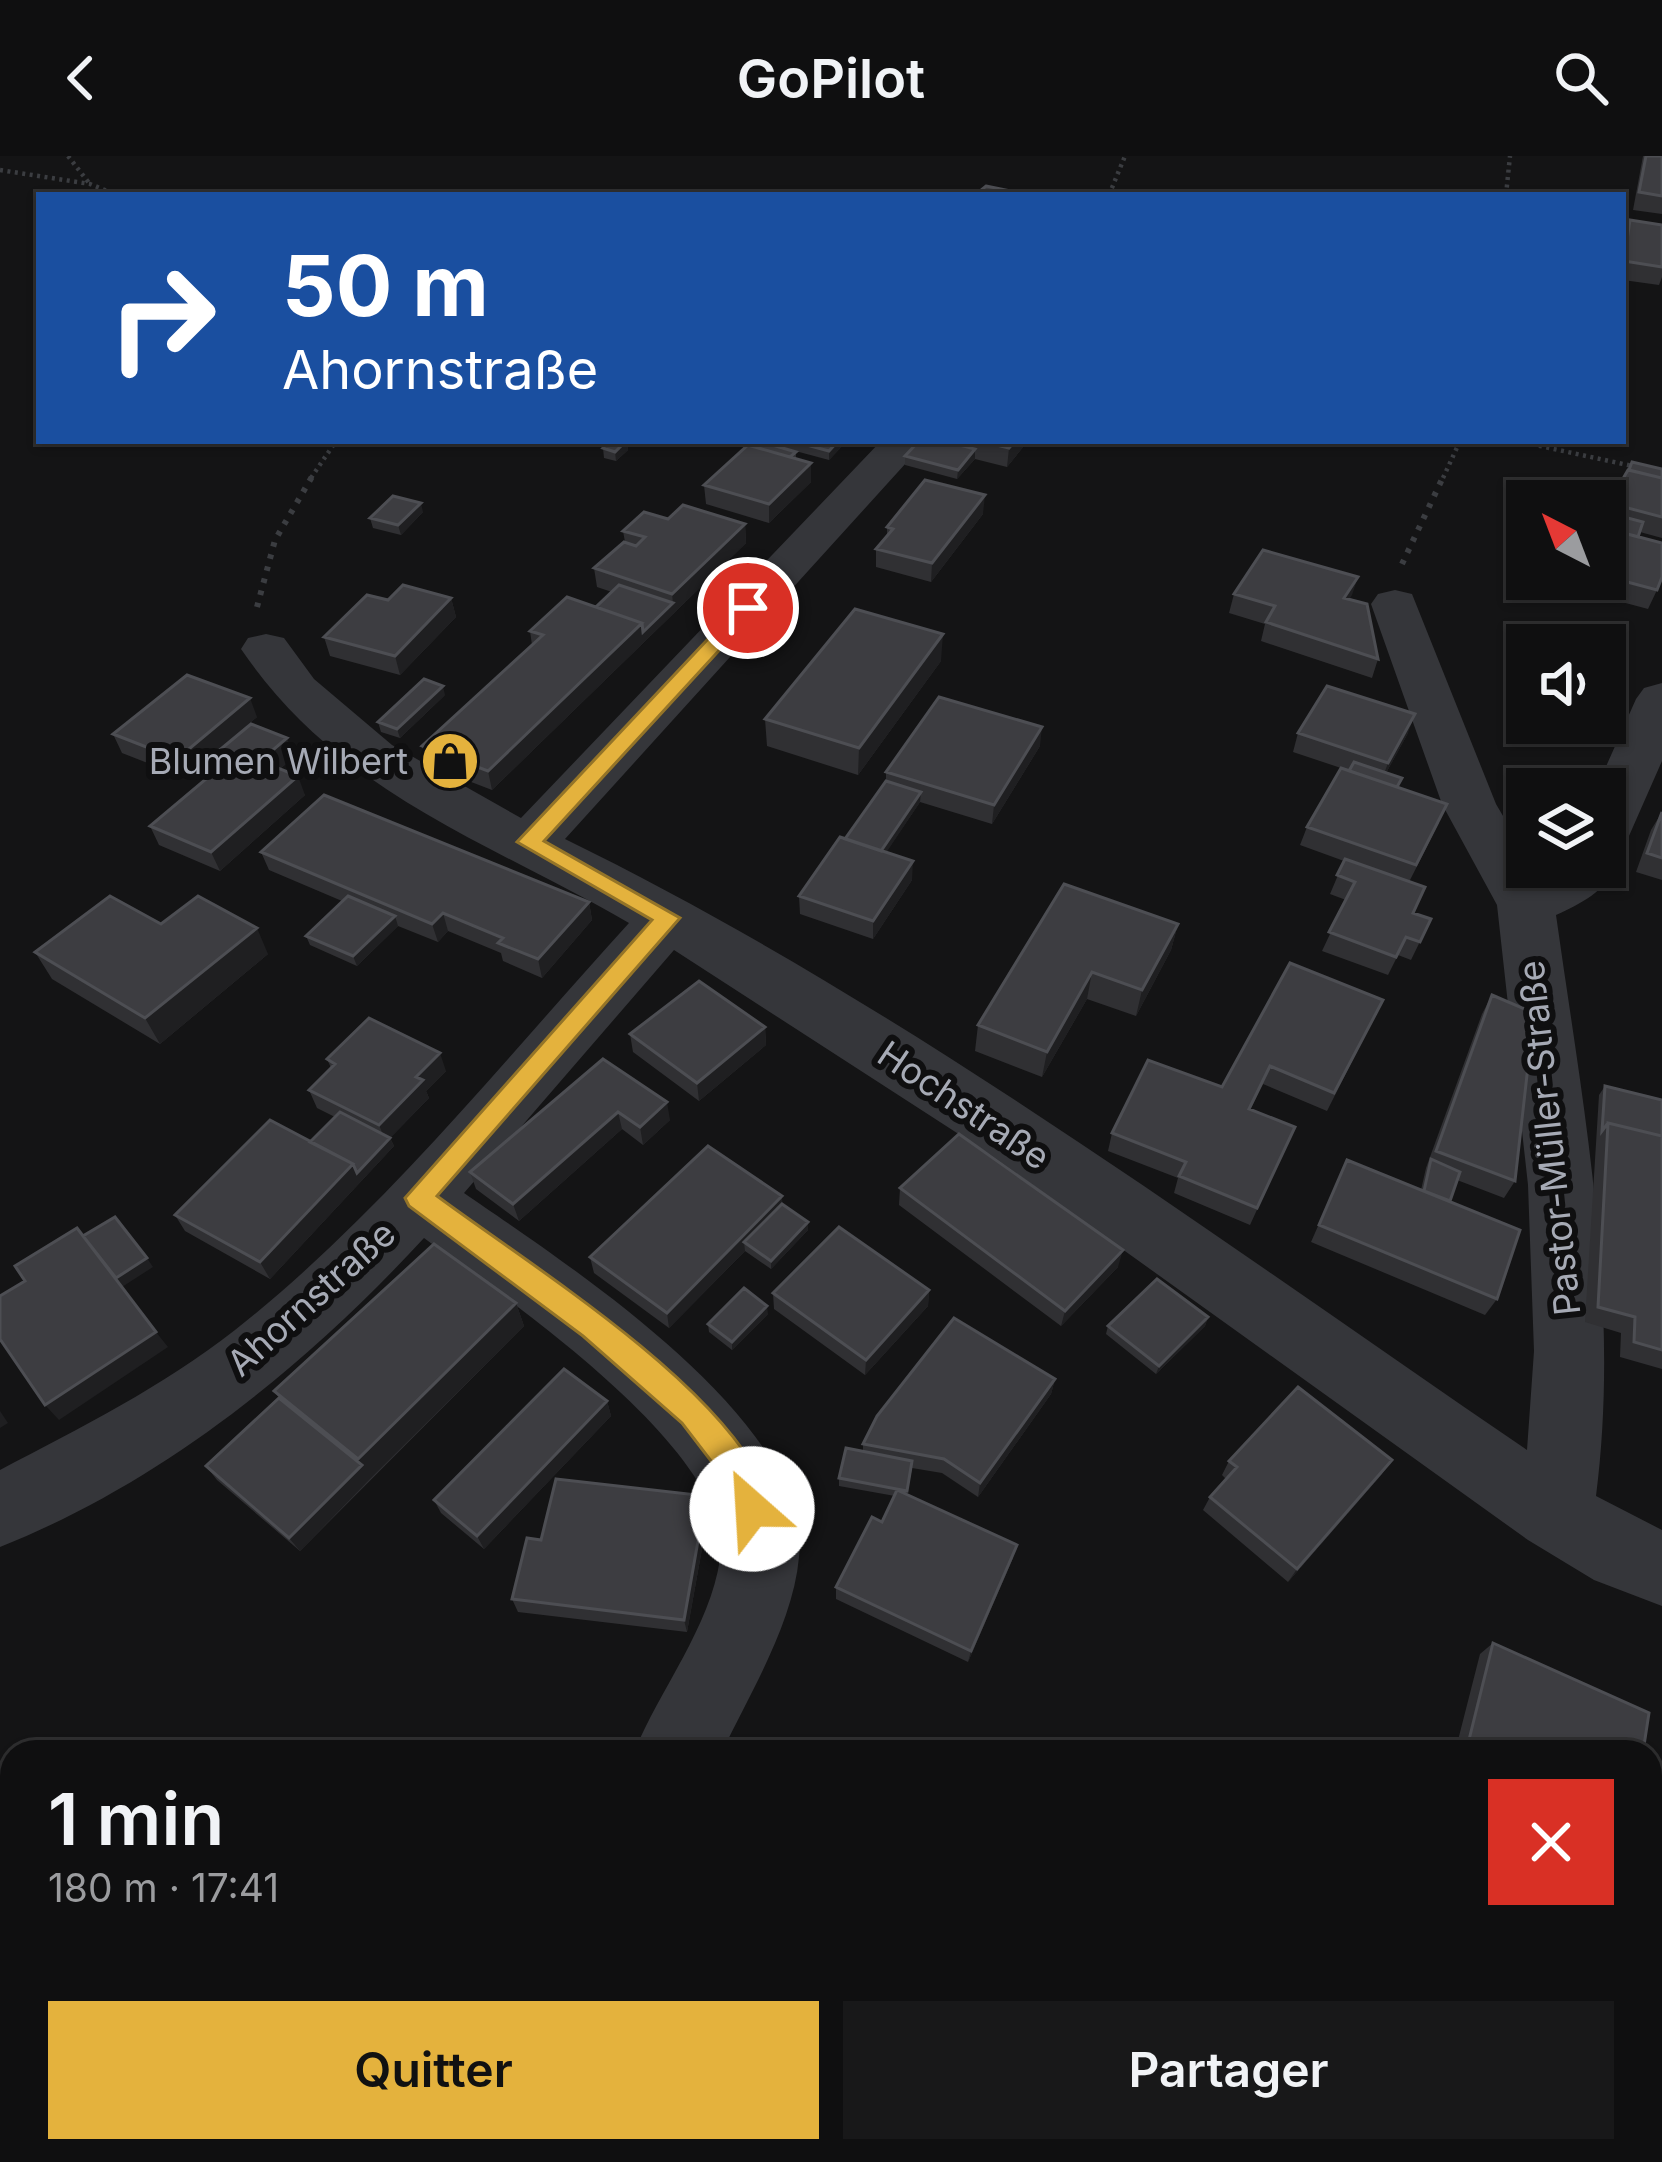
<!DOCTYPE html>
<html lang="fr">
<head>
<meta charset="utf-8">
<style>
	body { margin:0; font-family:Inter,sans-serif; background:#181819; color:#f1f3f6; height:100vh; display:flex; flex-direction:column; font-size:45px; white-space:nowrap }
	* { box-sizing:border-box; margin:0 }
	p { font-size:39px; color:#9b9c9f }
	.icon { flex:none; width:66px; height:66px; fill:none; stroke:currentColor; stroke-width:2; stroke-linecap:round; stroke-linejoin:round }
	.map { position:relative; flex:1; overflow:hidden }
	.drawer { position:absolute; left:0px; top:1584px; width:1662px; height:423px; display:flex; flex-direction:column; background:#0f0f10; border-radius:36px 36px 0 0; box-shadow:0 3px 9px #0004,0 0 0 3px #2f2f30 }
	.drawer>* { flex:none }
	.top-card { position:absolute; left:36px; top:36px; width:1590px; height:252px; border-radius:0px; box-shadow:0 3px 9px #0004,0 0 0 3px #2f2f30; background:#1a4fa0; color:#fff; overflow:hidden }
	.needle { width:78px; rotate:318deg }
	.tools { position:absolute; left:1506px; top:324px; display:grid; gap:24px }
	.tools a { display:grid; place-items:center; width:120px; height:120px; border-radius:0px; background:#0f0f10; box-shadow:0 3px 9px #0004,0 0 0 3px #2f2f30; font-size:60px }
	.pin { position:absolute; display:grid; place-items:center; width:102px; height:102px; color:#fff; margin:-51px; border:6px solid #fff; border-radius:50%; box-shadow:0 3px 12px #0007 }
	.me { position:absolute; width:132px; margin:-66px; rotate:334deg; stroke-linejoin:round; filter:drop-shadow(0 0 9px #0008) }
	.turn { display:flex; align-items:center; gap:42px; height:252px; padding:0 48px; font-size:54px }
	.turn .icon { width:156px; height:156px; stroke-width:2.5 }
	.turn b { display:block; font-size:84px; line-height:102px }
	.round { display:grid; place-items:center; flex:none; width:126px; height:126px; border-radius:0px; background:#181819 }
	.overview { display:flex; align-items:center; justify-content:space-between; height:204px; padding:0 48px }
	h1 { font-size:72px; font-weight:600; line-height:90px }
	.button { display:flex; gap:24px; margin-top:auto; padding:24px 48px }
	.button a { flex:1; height:138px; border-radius:0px; background:#e4b23d; color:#111; font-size:48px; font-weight:600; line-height:138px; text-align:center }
	.button a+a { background:#181819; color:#f1f3f6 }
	header { display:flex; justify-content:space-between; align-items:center; height:156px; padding:0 48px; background:#0f0f10; font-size:54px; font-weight:600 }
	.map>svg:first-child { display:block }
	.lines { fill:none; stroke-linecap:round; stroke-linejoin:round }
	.path-far1 { stroke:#3b3d41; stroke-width:4.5; stroke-dasharray:3 4.5; stroke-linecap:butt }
	.path { stroke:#3b3d41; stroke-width:6; stroke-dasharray:4.5 8; stroke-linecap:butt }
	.minor { fill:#35363a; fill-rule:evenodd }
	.wall { fill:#303033 }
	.shaded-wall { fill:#1f1f21 }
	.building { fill:#3d3d41; stroke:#4d4e53; stroke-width:3 }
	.route { fill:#e4b23d; stroke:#947428; stroke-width:3 }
	.labels { text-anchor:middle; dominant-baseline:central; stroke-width:12; stroke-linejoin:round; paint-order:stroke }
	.poi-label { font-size:36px; fill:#a6aab5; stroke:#0f0f10; text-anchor:end }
	.street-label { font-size:36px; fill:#a6aab5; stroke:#0f0f10 }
</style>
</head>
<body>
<header><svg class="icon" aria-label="back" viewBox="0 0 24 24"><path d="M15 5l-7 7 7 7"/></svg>GoPilot<svg class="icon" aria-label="search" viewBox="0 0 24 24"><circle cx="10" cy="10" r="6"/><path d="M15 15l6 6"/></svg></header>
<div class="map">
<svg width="1662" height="2006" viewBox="0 0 1662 2006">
	<rect width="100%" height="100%" fill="#141415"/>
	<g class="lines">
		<path class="path-far1" d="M68,0l21,27
			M0,14l90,14 27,11
			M1109,39l16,-39
			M1506,39l4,-39
			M1517,285l120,26
			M311,322l25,-37
			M1443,322l17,-37"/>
		<path class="path" d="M1402,408l42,-89
			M257,451l18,-67 38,-65"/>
		<path class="minor" d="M881,285h45l-361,398c336,164 652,400 962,611l7,-99 -6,-166 -31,-280 -55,-101 -71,-200 7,-10 17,-4 17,4 84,210 31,53v10h6l6,10 13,-10h53v-15l13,15c-14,24 -37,37 -62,48 27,192 65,387 40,581l66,34v76l-68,-26 -66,-40 -537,-385 -317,-205 -210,243c98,68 349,228 335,364 -6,67 -49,136 -77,195h-88c26,-63 76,-125 86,-193 17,-106 -219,-264 -296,-321 -118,128 -261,244 -424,309v-77c80,-42 164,-84 235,-140 147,-116 268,-269 394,-407 -145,-84 -289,-129 -388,-274l7,-11 18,-4 18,4 30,41 78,66 129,73z
			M1662,527v78l-37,84 -20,6v-62h-9l40,-90 8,-11z
			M431,1995h100l-5,11h-99z"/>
	</g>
	<path class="wall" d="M1643,0h19v58l-29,-4z
		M1630,64l32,5v52l-3,8 -36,-5v-41z
		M627,285l1,9 -12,11 -12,-3 -1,-10z
		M785,285h62l-18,19 -41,-11 8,3v7l15,23 -42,41 -63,-19 -2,-19 81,-37z
		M919,285h109l-21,26 -32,-8 -18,20 -52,-14v-9z
		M1662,313v69l-22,-6 -2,5 19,53 -9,19 -71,-19 3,-6 -17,-5h42v-67l4,-9z
		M423,356l-22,23 -28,-7 -3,-10z
		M983,358l-52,68 -55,-15v-18l11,-13v-9z
		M668,363l77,5 1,19 -254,247 -65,-25 -5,-19 110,-101 -2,-14 66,-24 16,-15 -15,-5 -3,-19 31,-26 -2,-11z
		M1358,421l-9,23 29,59 -6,19 -111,-37 4,-17 -36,-11 5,-19z
		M451,442l5,19 -56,58 -70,-19 -6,-19 64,-37z
		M941,505l-83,114 -91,-29 -2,-27z
		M445,539l-45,43 -19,-6 -3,-10z
		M257,561l-71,61 -64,-25 -9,-19z
		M1298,577h110l-22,40 16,5 -4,9 41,36 -30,59 5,31 17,6 -20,41 -13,-5 -10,20 -66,-24 24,-51 -16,-6 14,-33 -44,-16 7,-18 34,-59 -48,-16z
		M1040,590l-48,78 -72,-22 -34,50 26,28 -39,59 -73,-25 -1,-18 46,-57 41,-58v-9z
		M294,601l-14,12 25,26 -85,76 -61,-26 -9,-19 66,-55 -6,-13z
		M1662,656v68l-26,-8 15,-42z
		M261,696l328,50 3,18 -50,58 -39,-17 -2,-8 -53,-22 -10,11 -40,-16 -41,40 -47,-21 -4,-9 36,-35 -73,-31z
		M1178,768l-7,26 -35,66 -49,-17 -45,78 -67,-26 3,-26z
		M35,796l233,2 -108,90 -108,-65z
		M1492,839l23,186 -11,17 -47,-18 -7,21 47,98 -12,16 -174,-73 36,-82 74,30 5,-22 56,-154z
		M1383,844l-56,111 -64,-27 -13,26 45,17 -45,98 -76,-32 4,-15 -70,-27 4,-18 110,-46z
		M765,871l1,18 -67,56 -66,-49 -3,-18z
		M327,903l119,12 -20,20 3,7 -39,40 4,8 -124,133 -85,-48 -10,-16 135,-73 25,-25 -18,-9 -8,-18 22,-22z
		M603,903l67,61 -27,25 -21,-16 -103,92 -43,-32 -6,-17z
		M1605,930l57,14v269l-42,-12 1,-24 -36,-11 14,-227z
		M900,1032l218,79 -57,59 -162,-121z
		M782,1048l26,18v8l-37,39 -26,-18 -76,77 -75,-55 -4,-16z
		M929,1134l-1,16 -63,69 -91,-66 -1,-16z
		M516,1147l8,23 -224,225 -83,-71 -11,-14 73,-68 -5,-7z
		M768,1158l-36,36 -23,-18 -1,-8z
		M1208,1161l-3,9 -49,48 -50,-40 2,-8z
		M1055,1223l-4,15 -73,103 -36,-24 -30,-5 -5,27 106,63 -45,104 -132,-63v-12l46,-65 13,-26 -56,-10v-8l24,-27v-7z
		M607,1245l4,15 -127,133 -43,-36 -7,-13z
		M1229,1305l153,13 -94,108 -85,-72 7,-13 16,-18 -4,-4z
		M709,1354l-22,122 -169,-20 -6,-13 29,-59z
		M1493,1487l150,109h-188l25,-98z
		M1487,1995h40l17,11h-60z"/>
	<path class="shaded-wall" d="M627,285l1,9 -12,11 -1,-9z
		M838,285h9l-18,19v-9z
		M1015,285h13l-21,26 2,-19z
		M975,293v10l-18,20 1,-9z
		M811,307v19l-42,41v-19z
		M985,339l-2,19 -52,68 1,-19z
		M421,347l2,9 -22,23 -3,-10z
		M745,368l1,19 -254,247 -4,-19 154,-148 31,-20 -1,-9z
		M1358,421l-6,18 -14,22 6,-19z
		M451,442l5,19 -56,58 -5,-19z
		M943,478l-2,27 -83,114 1,-27z
		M443,530l2,9 -45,43 -3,-9z
		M250,542l7,19 -71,61 -9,-19z
		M1415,558l-7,19 -27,49 7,-19z
		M1042,571l-2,19 -48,78 2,-19z
		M287,582l7,19 -27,23 -7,-19z
		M298,620l7,19 -85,76 -9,-19z
		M921,636l-1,10 -44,66v-10z
		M913,705l-1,19 -39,59v-18z
		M589,746l3,18 -50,58 -4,-19z
		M443,757l5,18 -10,11 -6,-18z
		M395,760l3,10 -41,40 -4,-10z
		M1178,768l-7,26 -35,66 6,-26z
		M257,772l11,26 -108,90 -15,-26z
		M1092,816l-5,27 -45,78 5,-25z
		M765,871l1,18 -67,56 -2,-18z
		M440,897l6,18 -20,20 3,7 -39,40 4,8 -124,133 -10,-17 93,-98 33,-22 -7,-17 37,-48z
		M667,946l3,18 -27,25 -3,-18z
		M618,956l4,17 -103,92 -6,-17z
		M782,1040l1,17 -39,29 1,9 -76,77 -2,-15z
		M808,1066v8l-37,39v-8z
		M1123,1094l-5,17 -57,59 4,-15z
		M147,1102l6,9 -31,20 -6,-9z
		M929,1134l-1,16 -63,69 1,-15z
		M516,1147l8,23 -154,153 -12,-20z
		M767,1150l1,8 -36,36v-8z
		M1208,1161l-3,9 -49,48 3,-8z
		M156,1176l12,15 -109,73 -14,-15z
		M1055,1223l-4,15 -73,103 2,-14z
		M607,1245l4,15 -127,133 -7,-13z
		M0,1255l8,12 -8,5z
		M1392,1304l-10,14 -94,108 9,-13z
		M362,1309l8,14 -70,72 -11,-13z
		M706,1340l3,14 -22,122 -3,-12z
		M1017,1389l-4,13 -45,104 3,-11z
		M108,1995h25l-4,11h-26z
		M367,1995h11l-4,11h-11z"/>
	<path class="building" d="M1646,0h16v40l-23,-4z
		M986,30l34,7 -2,2h-6l-22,-4 -4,4h-11z
		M990,35l22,4h-26z
		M1630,64l32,5v42l-38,-6z
		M610,285h16l-11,11 -12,-4z
		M753,285h6l37,11 -6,5 -42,-12z
		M792,285h46l-9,10z
		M919,285h25l31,8 -17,21 -53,-14z
		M980,285h35l-6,7z
		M748,289l63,18 -42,41 -65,-19z
		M1632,306l30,7v9l-33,-8z
		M1628,314l34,8v39l-53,-14z
		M925,324l60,15 -53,68 -56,-14 17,-20 -6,-2z
		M393,340l28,7 -23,22 -28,-7z
		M683,349l62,19 -73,70 -78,-26 30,-26 12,4 9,-9 -22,-6 21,-19 24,7z
		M1605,356l38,10 -5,15 -33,-9z
		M1605,372l57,15v34l-5,13 -52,-14z
		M1263,394l95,27 -14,21 23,6 11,55 -112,-37 9,-16 -41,-12z
		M403,429l48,13 -56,58 -71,-19 43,-42 21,5z
		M619,429l54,18 -30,29 -1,-9 -46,-16z
		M567,441l75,26 -154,148 -66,-25 121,-111 -13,-4z
		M855,453l88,25 -84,114 -94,-29z
		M187,519l63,23 -73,61 -64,-25z
		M424,523l19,7 -46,43 -19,-7z
		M1327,530l88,28 -27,49 -90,-30z
		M939,541l103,30 -48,78 -108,-33z
		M251,568l36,14 -27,23 38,15 -87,76 -61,-26 75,-63 -15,-5z
		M1354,606l48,16 -5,9 -48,-16z
		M1341,612l106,36 -31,61 -109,-38z
		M886,625l35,11 -40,59 -36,-12z
		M324,639l265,107 -51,57 -40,-16 5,-5 -60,-25 -11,11 -171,-72z
		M1662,656v46l-15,-5z
		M840,681l73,24 -40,60 -74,-25z
		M1345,703l80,28 -12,26 18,6 -11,23 -14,-5 -10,20 -67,-25 26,-50 -18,-7z
		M1064,728l114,40 -36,66 -50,-18 -45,80 -69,-27z
		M110,740l51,28 37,-28 59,32 -112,90 -110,-66z
		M348,740l47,20 -42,40 -47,-20z
		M1290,807l93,37 -49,93 -64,-27 -21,43 46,18 -38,81 -78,-32 7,-14 -74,-29 36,-73 74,27z
		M699,825l66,46 -68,56 -67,-49z
		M1492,839l42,18 -19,168 -79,-30z
		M369,862l71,35 -24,24 7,3 -44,45 -70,-35 26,-26 -8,-5z
		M603,903l64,43 -27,25 -22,-15 -105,92 -43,-32z
		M1605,930l57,14v36l-54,-13 -6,8z
		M340,956l50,26 -33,35 -4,-9 -43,-22z
		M270,964l83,44 -93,98 -85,-47z
		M1608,967l54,13v214l-28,-8 1,-25 -37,-10z
		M959,978l164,116 -58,61 -165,-123z
		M708,990l74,50 -115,117 -77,-56z
		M1431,1003l29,13 -10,29 -26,-10z
		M1347,1004l173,70 -23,69 -178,-74z
		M782,1048l26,18 -37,39 -27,-19z
		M115,1061l32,41 -31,20 -33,-42z
		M839,1071l90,63 -63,70 -93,-67z
		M77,1072l79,104 -111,73 -45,-66v-43l25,-15 -10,-15z
		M434,1088l82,59 -158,156 -84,-68z
		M1157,1123l51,38 -49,49 -51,-40z
		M744,1132l23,18 -35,36 -24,-18z
		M954,1162l101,61 -75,104 -36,-24 -81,-15 14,-28z
		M564,1213l43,32 -130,135 -43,-36z
		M1298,1231l94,73 -95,109 -87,-72 27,-30 -8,-6z
		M279,1242l83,67 -73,73 -83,-72z
		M846,1292l66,13 -5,30 -68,-13z
		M556,1323l150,17 -22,124 -172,-21 15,-61 14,2z
		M897,1334l120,55 -46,106 -135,-64 36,-70 10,5z
		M1493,1487l156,70 -6,39h-177z
		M222,1584l52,12h-58z
		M0,1807l12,4v184h96l-5,11h-103z
		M195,1995h172l-4,11h-172z
		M581,1995h243l-7,11h-243z
		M1502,1995h25l17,11h-45z"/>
	<path class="route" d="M741,448l17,4 -214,233 136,77 -243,278c95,70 255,170 316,269 7,13 10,30 15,44l-5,11 -11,4 -12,-4 -12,-37 -46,-60 -99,-87 -174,-130 -4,-8 247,-278 -135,-78z"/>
	<defs>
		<symbol id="shop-disc" viewBox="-11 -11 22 22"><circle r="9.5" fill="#e4b23d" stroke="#0f0f10"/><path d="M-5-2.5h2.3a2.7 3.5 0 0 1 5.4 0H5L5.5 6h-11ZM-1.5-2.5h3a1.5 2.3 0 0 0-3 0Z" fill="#111"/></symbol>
	</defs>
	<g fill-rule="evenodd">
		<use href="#shop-disc" x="417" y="572" width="66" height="66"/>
	</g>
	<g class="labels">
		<g class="poi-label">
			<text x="408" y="605">Blumen Wilbert</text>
		</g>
		<g class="street-label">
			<text transform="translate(964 949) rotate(34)">Hochstraße</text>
			<text transform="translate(1549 982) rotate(-96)">Pastor-Müller-Straße</text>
			<text transform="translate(311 1142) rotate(-42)">Ahornstraße</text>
		</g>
	</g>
</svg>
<div class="tools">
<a><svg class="needle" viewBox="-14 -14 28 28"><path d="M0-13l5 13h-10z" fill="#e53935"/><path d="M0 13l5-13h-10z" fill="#9b9c9f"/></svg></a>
<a><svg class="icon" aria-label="sound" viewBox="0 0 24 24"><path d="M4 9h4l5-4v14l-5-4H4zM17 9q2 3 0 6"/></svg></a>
<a><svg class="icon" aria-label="layers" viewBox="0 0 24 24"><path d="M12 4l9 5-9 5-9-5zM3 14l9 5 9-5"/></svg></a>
</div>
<div class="pin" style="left:748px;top:452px;background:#d93025"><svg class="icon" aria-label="arrive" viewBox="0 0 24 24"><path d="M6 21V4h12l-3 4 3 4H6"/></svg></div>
<svg class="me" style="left:752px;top:1353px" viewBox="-20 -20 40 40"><circle r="19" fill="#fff"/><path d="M0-13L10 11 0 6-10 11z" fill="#e4b23d"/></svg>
<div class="top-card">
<div class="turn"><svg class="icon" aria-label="right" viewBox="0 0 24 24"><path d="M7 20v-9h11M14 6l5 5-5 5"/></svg><div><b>50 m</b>Ahornstraße</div></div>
</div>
<section class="drawer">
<div class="overview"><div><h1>1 min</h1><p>180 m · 17:41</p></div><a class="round" style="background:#d93025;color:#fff"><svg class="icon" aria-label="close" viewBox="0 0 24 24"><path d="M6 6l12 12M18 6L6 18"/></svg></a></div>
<div class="button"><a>Quitter</a><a>Partager</a></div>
</section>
</div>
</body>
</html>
